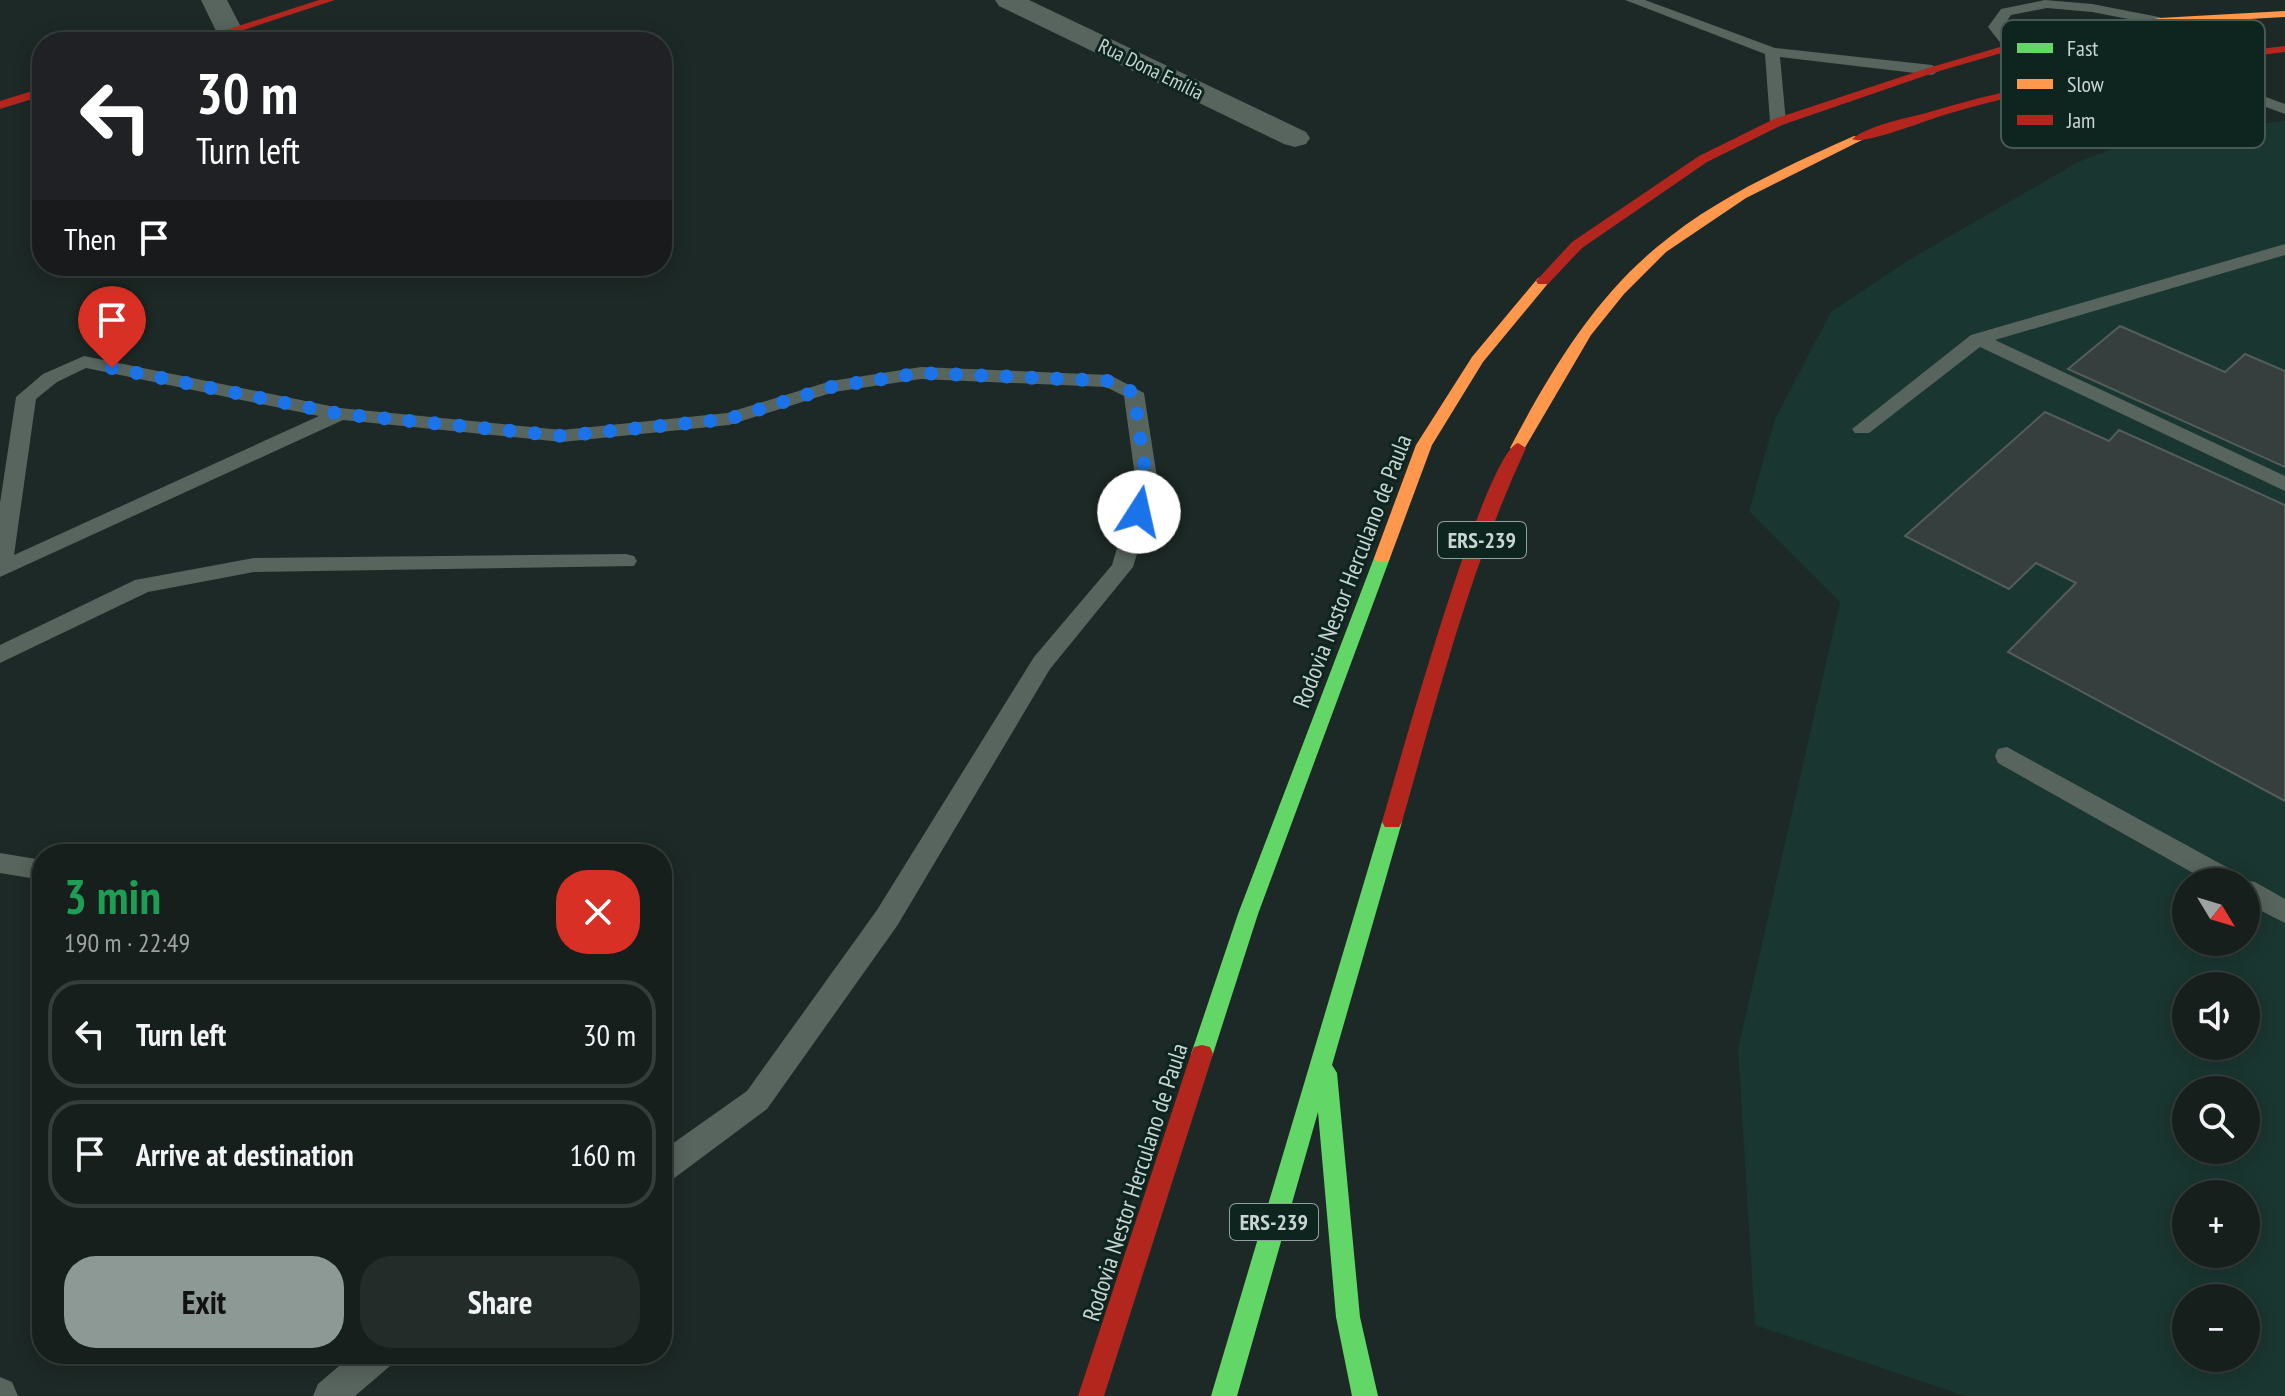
<!DOCTYPE html>
<html lang="en">
<head>
<meta charset="utf-8">
<style>
	body { margin:0; font-family:"PT Sans Narrow",sans-serif; background:#232c29; color:#f1f3f6; height:100vh; display:flex; flex-direction:column; font-size:30px; white-space:nowrap }
	* { box-sizing:border-box; margin:0 }
	p { font-size:26px; color:#9ea2a3 }
	.icon { flex:none; width:44px; height:44px; fill:none; stroke:currentColor; stroke-width:2; stroke-linecap:round; stroke-linejoin:round }
	.map { position:relative; flex:1; overflow:hidden }
	.sheet { position:absolute; left:32px; top:844px; width:640px; height:520px; display:flex; flex-direction:column; background:#161f1c; border-radius:32px; box-shadow:0 4px 20px #0003,0 0 0 2px #353d3b }
	.sheet>* { flex:none }
	.top-card { position:absolute; left:32px; top:32px; width:640px; height:244px; border-radius:32px; box-shadow:0 4px 20px #0003,0 0 0 2px #353d3b; background:#202124; color:#fff; overflow:hidden }
	.needle { width:52px; rotate:128deg }
	.controls { position:absolute; left:2172px; top:868px; display:grid; gap:16px }
	.controls a { display:grid; place-items:center; width:88px; height:88px; border-radius:50%; background:#161f1c; box-shadow:0 4px 20px #0003,0 0 0 2px #353d3b; font-size:40px }
	.pin { position:absolute; display:grid; place-items:center; width:68px; height:68px; color:#fff; margin:-82px -34px; border-radius:50% 50% 50% 0; rotate:-45deg; box-shadow:0 0 8px #0007 }
	.pin .icon { rotate:45deg }
	.me { position:absolute; width:88px; margin:-44px; rotate:10deg; stroke-linejoin:round; filter:drop-shadow(0 0 6px #0008) }
	.turn { display:flex; align-items:center; gap:28px; height:168px; padding:0 32px; font-size:36px }
	.turn .icon { width:104px; height:104px; stroke-width:2.5 }
	.turn b { display:block; font-size:56px; line-height:68px }
	.then { display:flex; align-items:center; height:76px; padding:0 32px; background:#0003; gap:16px; font-size:30px }
	.round { display:grid; place-items:center; flex:none; width:84px; height:84px; border-radius:32px; background:#232c29 }
	.headline { display:flex; align-items:center; justify-content:space-between; height:136px; padding:0 32px }
	h1 { font-size:48px; font-weight:800; line-height:60px; color:#1e9e55 }
	.primary-button { display:flex; gap:16px; margin-top:auto; padding:16px 32px }
	.primary-button a { flex:1; height:92px; border-radius:32px; background:#8c9995; color:#111; font-size:32px; font-weight:800; line-height:92px; text-align:center }
	.primary-button a+a { background:#232c29; color:#f1f3f6 }
	ul { padding:0; list-style:none }
	li { display:flex; align-items:center; gap:24px; height:108px; margin:0 16px 12px; padding:0 16px; border:4px solid #353d3b; border-radius:32px }
	li div { flex:1 }
	li b { display:block; font-size:30px }
	li em { font-style:normal }
	.map>svg:first-child { display:block }
	.built { fill:#1a3630; fill-rule:evenodd }
	.building { fill:#363f3e; stroke:#535d5c; stroke-width:2 }
	.lines { fill:none; stroke-linecap:round; stroke-linejoin:round }
	.lane { fill:#58645e; fill-rule:evenodd }
	.street { fill:#58645e; fill-rule:evenodd }
	.fast { fill:#63d668; fill-rule:evenodd }
	.slow { fill:#ff974d; fill-rule:evenodd }
	.jam { fill:#b3261e; fill-rule:evenodd }
	.route { stroke:#1a73e8; stroke-width:14; stroke-dasharray:0 25.2 }
	.labels { text-anchor:middle; dominant-baseline:central; stroke-width:6; stroke-linejoin:round; paint-order:stroke }
	.far-street-label { font-size:20px; fill:#c8d5d1; stroke:#0e241f }
	.shield { fill:#0e241f; stroke:#90a09c; stroke-width:2 }
	.shield-label { font-size:22px; font-weight:bold; fill:#c8d5d1 }
	.street-label { font-size:24px; fill:#c8d5d1; stroke:#0e241f }
	.key { fill:#0e241f; stroke:#465954; stroke-width:2 }
	.key-label { font-size:22px; fill:#c8d5d1 }
</style>
</head>
<body>
<div class="map">
<svg width="2285" height="1396" viewBox="0 0 2285 1396">
	<rect width="100%" height="100%" fill="#1d2926"/>
	<path class="built" d="M2285,121v1275h-320l-210,-71 -17,-276 102,-447 -91,-91 26,-92 56,-107 76,-51 171,-99 60,-23zM2186,882h60v60h-60zM2186,986h60v60h-60zM2186,1090h60v60h-60zM2186,1194h60v60h-60zM2186,1298h60v60h-60z"/>
	<path class="building" d="M2120,326l105,46 20,-18 40,17v96l-217,-98z
		M2045,412l64,29 10,-11 166,75v296l-277,-149 68,-69 -40,-20 -27,26 -104,-53z"/>
	<g class="lines">
		<path class="lane" d="M1625,0h20l130,48 157,17 8,5 -8,5 -152,-18 6,65 -8,5 -8,-5 -5,-68z
			M2045,0l47,4 67,13 7,4 -7,4 -67,-13 -45,-4 -36,7 -8,12 16,20 -8,5 -5,-2 -18,-23 13,-18z
			M2159,58l126,46v10l-131,-48 -3,-3z
			M2285,244v11l-290,85 290,136v15l-305,-144 -111,86h-14l-3,-4 119,-94z
			M84,356l256,52 222,22 165,-17 104,-32 90,-14 189,8 34,18 14,91 -25,83 -83,102 -153,257 -130,183 -94,70 -11,4v-32l85,-60 130,-181 157,-253 78,-92 24,-81 -12,-88 -18,-9 -185,-8 -87,13 -105,33 -167,17 -219,-22 -343,157v-74l16,-106 27,-23zM86,368l233,48 -305,139 22,-156 21,-17z
			M626,554l8,2 3,5 -3,5 -380,6 -106,20 -148,71v-18l135,-65 119,-22z
			M2007,747l234,128 3,5 11,2 30,17v24l-39,-20v-21h-37l-211,-119 -3,-7 3,-7z
			M0,853l42,7v20l-42,-7z
			M353,1354h42l-5,12 -35,30h-42l5,-12z
			M0,1377l12,5 6,14h-18z"/>
		<path class="street" d="M201,0h26l16,31 -4,6h-20z
			M995,0h34l277,132 4,6 -4,6 -11,3 -11,-3 -285,-138z"/>
		<path class="fast" d="M1382,553l8,5 -132,356 -45,140 -3,7 -8,2 -8,-2 -3,-7 47,-140 136,-356z
			M1392,815l7,2 3,5 -70,243 5,8 23,244 18,79h-26l-16,-79 -18,-205 -81,284h-26l171,-574 3,-5z"/>
		<path class="slow" d="M2285,11v6l-126,7 -112,20 -6,-3 118,-23z
			M1854,136l10,3 -118,59 -80,54 -42,42 -33,41 -68,116h-10l-3,-3c39,-74 82,-147 147,-201 58,-49 128,-80 197,-111z
			M1543,277l7,4 -67,81 -51,83 -42,113 -2,4h-12l-2,-4 42,-113 56,-88 66,-79z"/>
		<path class="jam" d="M319,0h16l-128,42h-18z
			M2047,38l6,3 -2,2 -39,7 -76,22 -154,53 -75,37 -125,86 -34,36h-10l-2,-3 36,-39 127,-86 75,-37 154,-51 79,-23z
			M2285,46v6c-115,14 -230,30 -341,63 -17,5 -82,31 -92,24 18,-14 51,-20 74,-26 117,-35 238,-53 359,-67z
			M42,88v8l-42,13v-8z
			M1518,443l8,5c-56,120 -88,247 -124,374l-3,5h-14l-3,-5c15,-50 102,-368 136,-379z
			M1202,1045l8,2 3,7 -109,342h-26l113,-342 3,-7z"/>
	</g>
	<g class="lines">
		<path class="route" d="M112,368l228,46 222,22 167,-17 102,-32 90,-14 189,8 24,12 13,91 -8,28"/>
	</g>
	<g class="labels">
		<g class="far-street-label">
			<text transform="translate(1151 69) rotate(26)">Rua Dona Emília</text>
		</g>
		<g class="shield">
			<rect x="1438" y="522" width="88" height="36" rx="6"/>
			<rect x="1230" y="1204" width="88" height="36" rx="6"/>
		</g>
		<g class="shield-label">
			<text x="1482" y="540">ERS-239</text>
			<text x="1274" y="1222">ERS-239</text>
		</g>
		<g class="street-label">
			<text transform="translate(1352 571) rotate(-69)">Rodovia Nestor Herculano de Paula</text>
			<text transform="translate(1135 1182) rotate(-72)">Rodovia Nestor Herculano de Paula</text>
		</g>
	</g>
	<rect x="2001" y="20" width="264" height="128" rx="12" class="key"/>
	<rect x="2017" y="43" width="36" height="10" fill="#63d668"/>
	<rect x="2017" y="79" width="36" height="10" fill="#ff974d"/>
	<rect x="2017" y="115" width="36" height="10" fill="#b3261e"/>
	<g class="key-label">
		<text x="2067" y="56">Fast</text>
		<text x="2067" y="92">Slow</text>
		<text x="2067" y="128">Jam</text>
	</g>
</svg>
<div class="controls">
<a><svg class="needle" viewBox="-14 -14 28 28"><path d="M0-13l5 13h-10z" fill="#e53935"/><path d="M0 13l5-13h-10z" fill="#9ea2a3"/></svg></a>
<a><svg class="icon" aria-label="sound" viewBox="0 0 24 24"><path d="M4 9h4l5-4v14l-5-4H4zM17 9q2 3 0 6"/></svg></a>
<a><svg class="icon" aria-label="search" viewBox="0 0 24 24"><circle cx="10" cy="10" r="6"/><path d="M15 15l6 6"/></svg></a>
<a>+</a>
<a>−</a>
</div>
<div class="pin" style="left:112px;top:368px;background:#d93025"><svg class="icon" aria-label="arrive" viewBox="0 0 24 24"><path d="M6 21V4h12l-3 4 3 4H6"/></svg></div>
<svg class="me" style="left:1139px;top:512px" viewBox="-20 -20 40 40"><circle r="19" fill="#fff"/><path d="M0-13L10 11 0 6-10 11z" fill="#1a73e8"/></svg>
<div class="top-card">
<div class="turn"><svg class="icon" aria-label="left" viewBox="0 0 24 24"><path d="M17 20v-9H6M10 6l-5 5 5 5"/></svg><div><b>30 m</b>Turn left</div></div>
<div class="then">Then<svg class="icon" aria-label="arrive" viewBox="0 0 24 24"><path d="M6 21V4h12l-3 4 3 4H6"/></svg></div>
</div>
<section class="sheet">
<div class="headline"><div><h1>3 min</h1><p>190 m · 22:49</p></div><a class="round" style="background:#d93025;color:#fff"><svg class="icon" aria-label="close" viewBox="0 0 24 24"><path d="M6 6l12 12M18 6L6 18"/></svg></a></div>
<ul>
<li><svg class="icon" aria-label="left" viewBox="0 0 24 24"><path d="M17 20v-9H6M10 6l-5 5 5 5"/></svg><div><b>Turn left</b></div><em>30 m</em></li>
<li><svg class="icon" aria-label="arrive" viewBox="0 0 24 24"><path d="M6 21V4h12l-3 4 3 4H6"/></svg><div><b>Arrive at destination</b></div><em>160 m</em></li>
</ul>
<div class="primary-button"><a>Exit</a><a>Share</a></div>
</section>
</div>
</body>
</html>
